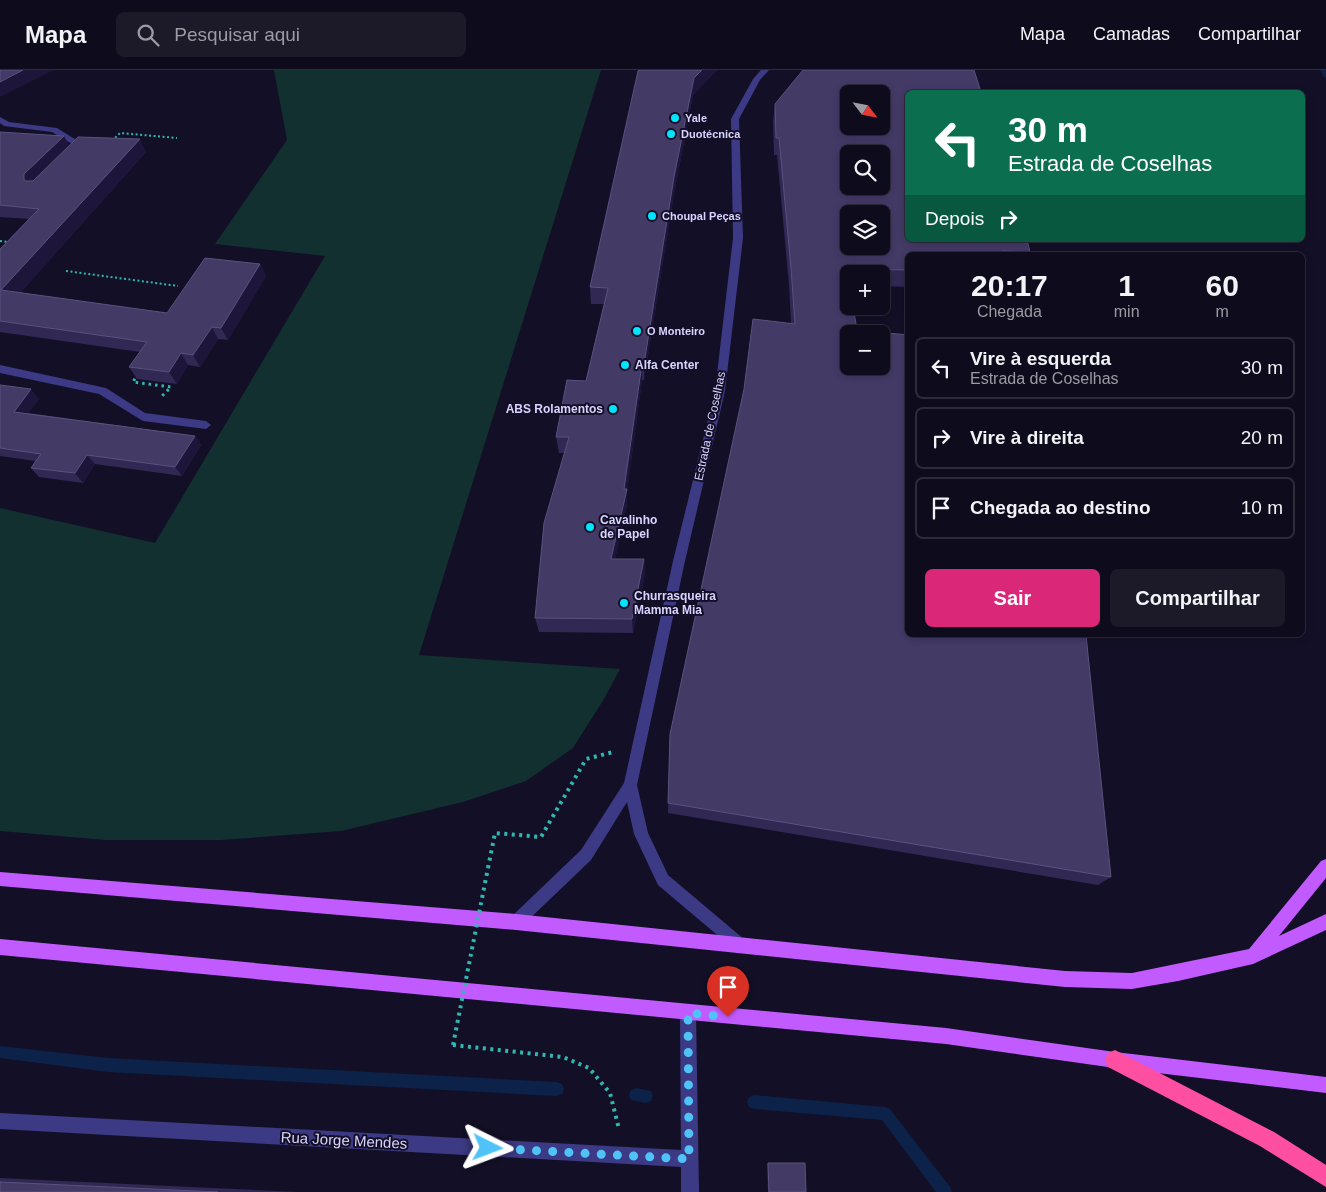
<!DOCTYPE html>
<html lang="pt">
<head>
<meta charset="utf-8">
<style>
	body { margin:0; font-family:Arial,sans-serif; background:#1c1929; color:#f1f3f6; height:100vh; display:flex; flex-direction:column; font-size:19px; white-space:nowrap }
	* { box-sizing:border-box; margin:0 }
	p { font-size:16px; color:#9b9ba3 }
	.icon { flex:none; width:28px; height:28px; fill:none; stroke:currentColor; stroke-width:2; stroke-linecap:round; stroke-linejoin:round }
	.map { position:relative; flex:1; overflow:hidden }
	.details { position:absolute; left:905px; top:182px; width:400px; height:385px; display:flex; flex-direction:column; background:#0e0b1c; border-radius:8px; box-shadow:0 2px 8px #0003,0 0 0 1px #2e2b3b }
	.details>* { flex:none }
	.guide { position:absolute; left:905px; top:20px; width:400px; height:152px; border-radius:8px; box-shadow:0 2px 8px #0003,0 0 0 1px #2e2b3b; background:#0b6e4f; color:#fff; overflow:hidden }
	.needle { width:32px; rotate:122deg }
	.controls { position:absolute; left:840px; top:15px; display:grid; gap:10px }
	.controls a { display:grid; place-items:center; width:50px; height:50px; border-radius:8px; background:#0e0b1c; box-shadow:0 2px 8px #0003,0 0 0 1px #2e2b3b; font-size:25px }
	.pin { position:absolute; display:grid; place-items:center; width:42px; height:42px; color:#fff; margin:-51px -21px; border-radius:50% 50% 50% 0; rotate:-45deg; box-shadow:0 0 5px #0007 }
	.pin .icon { rotate:45deg }
	.me { position:absolute; width:55px; margin:-28px; rotate:93deg; stroke-linejoin:round; filter:drop-shadow(0 0 4px #0008) }
	.turn { display:flex; align-items:center; gap:18px; height:105px; padding:0 20px; font-size:22px }
	.turn .icon { width:65px; height:65px; stroke-width:2.5 }
	.turn b { display:block; font-size:35px; line-height:42px }
	.then { display:flex; align-items:center; height:48px; padding:0 20px; background:#0003; gap:10px; font-size:19px }
	.eta { display:flex; justify-content:space-evenly; align-items:center; height:85px; text-align:center }
	.eta b { font-size:30px; font-weight:800; line-height:35px }
	.action { display:flex; gap:10px; margin-top:auto; padding:10px 20px }
	.action a { flex:1; height:58px; border-radius:8px; background:#db2777; color:#fff; font-size:20px; font-weight:800; line-height:58px; text-align:center }
	.action a+a { background:#1c1929; color:#f1f3f6 }
	ul { padding:0; list-style:none }
	li { display:flex; align-items:center; gap:15px; height:62px; margin:0 10px 8px; padding:0 10px; border:2px solid #2e2b3b; border-radius:8px }
	li div { flex:1 }
	li b { display:block; font-size:19px }
	li em { font-style:normal }
	header { display:flex; align-items:center; gap:30px; box-sizing:border-box; height:70px; padding:0 25px; background:#0e0b1c; border-bottom:1px solid #2e2b3b }
	header strong { font-size:24px }
	nav { display:flex; gap:28px; margin-inline-start:auto; font-size:18px }
	.search { width:350px; height:45px; background:#1c1929; display:flex; align-items:center; gap:12px; box-sizing:border-box; padding:0 18px; border-radius:8px; color:#9b9ba3; font-size:19px }
	.map>svg:first-child { display:block }
	.green { fill:#12302f }
	.lines { fill:none; stroke-linecap:round; stroke-linejoin:round }
	.stream { fill:#0c2248; fill-rule:evenodd }
	.path-far2 { stroke:#2fb8b0; stroke-width:2; stroke-dasharray:2 2.5; stroke-linecap:butt }
	.path-far1 { stroke:#2fb8b0; stroke-width:3; stroke-dasharray:2.5 4; stroke-linecap:butt }
	.path { stroke:#2fb8b0; stroke-width:4; stroke-dasharray:3 4.5; stroke-linecap:butt }
	.minor { fill:#3d3a85; fill-rule:evenodd }
	.major { fill:#c25bff; fill-rule:evenodd }
	.highway { fill:#ff4fa3; fill-rule:evenodd }
	.path-bridge { stroke:#2fb8b0; stroke-width:4; stroke-dasharray:3 4.5; stroke-linecap:butt }
	.wall { fill:#312854 }
	.shaded-wall { fill:#1d163a }
	.building { fill:#433a66; stroke:#5a527e; fill-rule:evenodd }
	.route { stroke:#4fc3f7; stroke-width:9; stroke-dasharray:0 16.2 }
	.poi-dot { fill:#00e5ff; stroke:#130f26; stroke-width:2 }
	.labels { text-anchor:middle; dominant-baseline:central; stroke-width:4; stroke-linejoin:round; paint-order:stroke }
	.far-poi-label { font-size:11px; font-weight:bold; fill:#d9d4ff; stroke:#130f26; text-anchor:start }
	.poi-label { font-size:12px; font-weight:bold; fill:#d9d4ff; stroke:#130f26; text-anchor:start }
	.street-label { font-size:12px; fill:#d9d4ff; stroke:#130f26 }
	.near-street-label { font-size:15px; fill:#d9d4ff; stroke:#130f26 }
</style>
</head>
<body>
<header>
<strong>Mapa</strong>
<div class="search"><svg class="icon" aria-label="search" viewBox="0 0 24 24"><circle cx="10" cy="10" r="6"/><path d="M15 15l6 6"/></svg>Pesquisar aqui</div>
<nav><a>Mapa</a><a>Camadas</a><a>Compartilhar</a></nav>
</header>
<div class="map">
<svg width="1326" height="1122" viewBox="0 0 1326 1122">
	<rect width="100%" height="100%" fill="#130f26"/>
	<path class="green" d="M274,0h327l-182,585 201,14 -16,30 -31,49 -47,33 -63,21 -122,29 -120,9h-115l-106,-9v-323l155,35 170,-287 -110,-12 72,-104z"/>
	<g class="lines">
		<path class="stream" d="M1320,0h6v8l-2,-1z
			M0,976l108,12 449,24 5,2 2,5 -2,5 -5,2 -449,-24 -108,-14z
			M636,1018l15,3 2,5 -2,5 -5,2 -15,-3 -2,-5 2,-5z
			M754,1025l131,12 5,2 60,78 2,5h-16l-54,-72 -128,-11 -5,-2 -2,-5 2,-5z"/>
		<path class="path-far2" d="M112,71l8,-8 57,5
			M0,171l9,1
			M66,201l112,15"/>
		<path class="path-far1" d="M138,303l-5,9 38,5 -9,9"/>
		<path class="path" d="M488,798l7,-35 46,4 45,-78 27,-7
			M453,975l110,12 26,11 21,25 9,36"/>
		<path class="minor" d="M761,0h8l-9,10 -21,39 4,119 -18,153 -40,170 -48,224 11,48 20,42 77,65 3,5 -3,5 -5,3 -5,-3 -77,-65 -24,-51 -7,-32 -36,58 -70,67 -5,3 -5,-3 -3,-5 3,-5 70,-67 43,-67 49,-222 42,-170 18,-153 -2,-119 22,-40z
			M0,47l9,5 48,6 29,18 -5,7h-6l-1,-2 3,-4 -25,-15 -48,-6 -4,-3z
			M0,295l106,23 39,25 61,8 5,4 -5,4 -63,-8 -44,-27 -99,-21z
			M688,935l6,2 2,6 3,179h-18v-25l-681,-38v-16l681,37 -1,-137 2,-6z"/>
		<path class="major" d="M1326,789v19l-47,58 47,-22v16l-73,34 -75,17 -46,8 -67,-2 -549,-57 -516,-44v-14l516,42 549,57 67,2 117,-24 72,-88z
			M0,869l946,89 169,24 211,25v16l-211,-25 -169,-24 -946,-89z"/>
		<path class="highway" d="M1115,980l159,82 52,33v22l-66,-41 -152,-79 -3,-7 3,-7z"/>
		<path class="path-bridge" d="M453,975l35,-177"/>
	</g>
	<path class="wall" d="M639,0h78l-24,25 -19,99 -30,186h-2l-15,112v13l-12,54h29l1,15 -12,59 -94,-1 -4,-14 30,-165h-6l-3,-16 30,-56 18,-77h-13l-1,-17z
		M775,34l255,148 -1,3h-121v32l-27,-1v-12h-32v32l8,24 254,547 -13,8 -430,-72 2,-79 121,-411 -2,-38 -12,-130h-3l-1,-34z
		M0,62l69,13 77,7 -126,141 147,20 93,-49 6,12 -38,64 -10,-1 -18,28 -12,-2 -11,19 -40,-5 -8,-12 11,-15 -140,-20v-83l29,-30 -29,-2z
		M0,315l39,14 -11,14 167,23 6,9 -19,31 -87,-12 -12,19 -44,-6 -8,-9 4,-7 -35,-5z
		M767,1093h38l1,29h-38z
		M0,1108l299,14h-299z"/>
	<path class="shaded-wall" d="M23,0h31l-54,27v-15z
		M702,0h15l-24,25 -19,99 -30,186v-16l30,-187 20,-99z
		M64,66l7,13 -38,38 -9,-7v-6z
		M140,69l6,13 -135,151 -10,-13z
		M260,194l6,12 -38,64 -7,-12z
		M212,257l6,12 -18,28 -7,-12z
		M181,283l7,12 -11,19 -8,-12z
		M642,294v16l-15,112v13l-15,69 -1,-15 13,-70z
		M31,319l8,10 -17,22 -8,-9z
		M195,366l6,9 -19,31 -7,-9z
		M87,385l8,9 -12,19 -8,-10z
		M644,489l1,15 -12,59 -1,-14z"/>
	<path class="building" d="M0,0h23l-23,12z
		M639,0h63l-8,8 -20,99 -30,187h-2l-18,125h3l-16,70h33l-12,60 -97,-1 9,-95 25,-86h-13l11,-57 19,1 22,-93 -18,-1 48,-216z
		M803,0h171l7,22h-73v148h119l3,12 -28,-1 1,4h-95v15l-60,-1 1,8v29h4l4,24 51,5v300h178l25,242 -443,-74 2,-69 74,-345 9,-70 42,5 -4,-56 -12,-130h-3l-1,-34zM849,24h32v32h-32zM849,84h32v32h-32zM849,144h32v32h-32zM849,264h32v32h-32z
		M0,62l64,4 -40,38v6l2,1h7l45,-44 62,2 -139,151 166,23 38,-55 55,6 -39,64 -9,-1 -19,28 -12,-2 -12,19 -40,-5 18,-25 -147,-21v-72l39,-40 -39,-4z
		M0,315l31,4 -17,23 181,24 -20,31 -88,-12 -12,18 -44,-5 10,-14 -41,-6z
		M768,1093h37l1,29h-37z
		M0,1112l218,10h-218z"/>
	<g class="lines">
		<path class="route" d="M488,1078l201,11 -1,-146 40,4"/>
	</g>
	<g class="poi-dot">
		<circle cx="675" cy="48" r="5"/>
		<circle cx="671" cy="64" r="5"/>
		<circle cx="652" cy="146" r="5"/>
		<circle cx="637" cy="261" r="5"/>
		<circle cx="625" cy="295" r="5"/>
		<circle cx="613" cy="339" r="5"/>
		<circle cx="590" cy="457" r="5"/>
		<circle cx="624" cy="533" r="5"/>
	</g>
	<g class="labels">
		<g class="far-poi-label">
			<text x="685" y="48">Yale</text>
			<text x="681" y="64">Duotécnica</text>
			<text x="662" y="146">Choupal Peças</text>
			<text x="647" y="261">O Monteiro</text>
		</g>
		<g class="poi-label">
			<text x="635" y="295">Alfa Center</text>
			<text x="603" y="339" text-anchor="end">ABS Rolamentos</text>
			<text x="600" y="450">Cavalinho<tspan x="600" dy="14">de Papel</tspan></text>
			<text x="634" y="526">Churrasqueira<tspan x="634" dy="14">Mamma Mia</tspan></text>
		</g>
		<g class="street-label">
			<text transform="translate(710 356) rotate(-78)">Estrada de Coselhas</text>
		</g>
		<g class="near-street-label">
			<text transform="translate(344 1070) rotate(3)">Rua Jorge Mendes</text>
		</g>
	</g>
</svg>
<div class="controls">
<a><svg class="needle" viewBox="-14 -14 28 28"><path d="M0-13l5 13h-10z" fill="#e53935"/><path d="M0 13l5-13h-10z" fill="#9b9ba3"/></svg></a>
<a><svg class="icon" aria-label="search" viewBox="0 0 24 24"><circle cx="10" cy="10" r="6"/><path d="M15 15l6 6"/></svg></a>
<a><svg class="icon" aria-label="layers" viewBox="0 0 24 24"><path d="M12 4l9 5-9 5-9-5zM3 14l9 5 9-5"/></svg></a>
<a>+</a>
<a>−</a>
</div>
<div class="pin" style="left:728px;top:947px;background:#d93025"><svg class="icon" aria-label="arrive" viewBox="0 0 24 24"><path d="M6 21V4h12l-3 4 3 4H6"/></svg></div>
<svg class="me" style="left:488px;top:1078px" viewBox="-20 -20 40 40"><path d="M0-17L14 15 0 8-14 15z" fill="#4fc3f7" stroke="#fff" stroke-width="4"/></svg>
<div class="guide">
<div class="turn"><svg class="icon" aria-label="left" viewBox="0 0 24 24"><path d="M17 20v-9H6M10 6l-5 5 5 5"/></svg><div><b>30 m</b>Estrada de Coselhas</div></div>
<div class="then">Depois<svg class="icon" aria-label="right" viewBox="0 0 24 24"><path d="M7 20v-9h11M14 6l5 5-5 5"/></svg></div>
</div>
<section class="details">
<div class="eta">
<div><b>20:17</b><p>Chegada</p></div>
<div><b>1</b><p>min</p></div>
<div><b>60</b><p>m</p></div>
</div>
<ul>
<li><svg class="icon" aria-label="left" viewBox="0 0 24 24"><path d="M17 20v-9H6M10 6l-5 5 5 5"/></svg><div><b>Vire à esquerda</b><p>Estrada de Coselhas</p></div><em>30 m</em></li>
<li><svg class="icon" aria-label="right" viewBox="0 0 24 24"><path d="M7 20v-9h11M14 6l5 5-5 5"/></svg><div><b>Vire à direita</b></div><em>20 m</em></li>
<li><svg class="icon" aria-label="arrive" viewBox="0 0 24 24"><path d="M6 21V4h12l-3 4 3 4H6"/></svg><div><b>Chegada ao destino</b></div><em>10 m</em></li>
</ul>
<div class="action"><a>Sair</a><a>Compartilhar</a></div>
</section>
</div>
</body>
</html>
